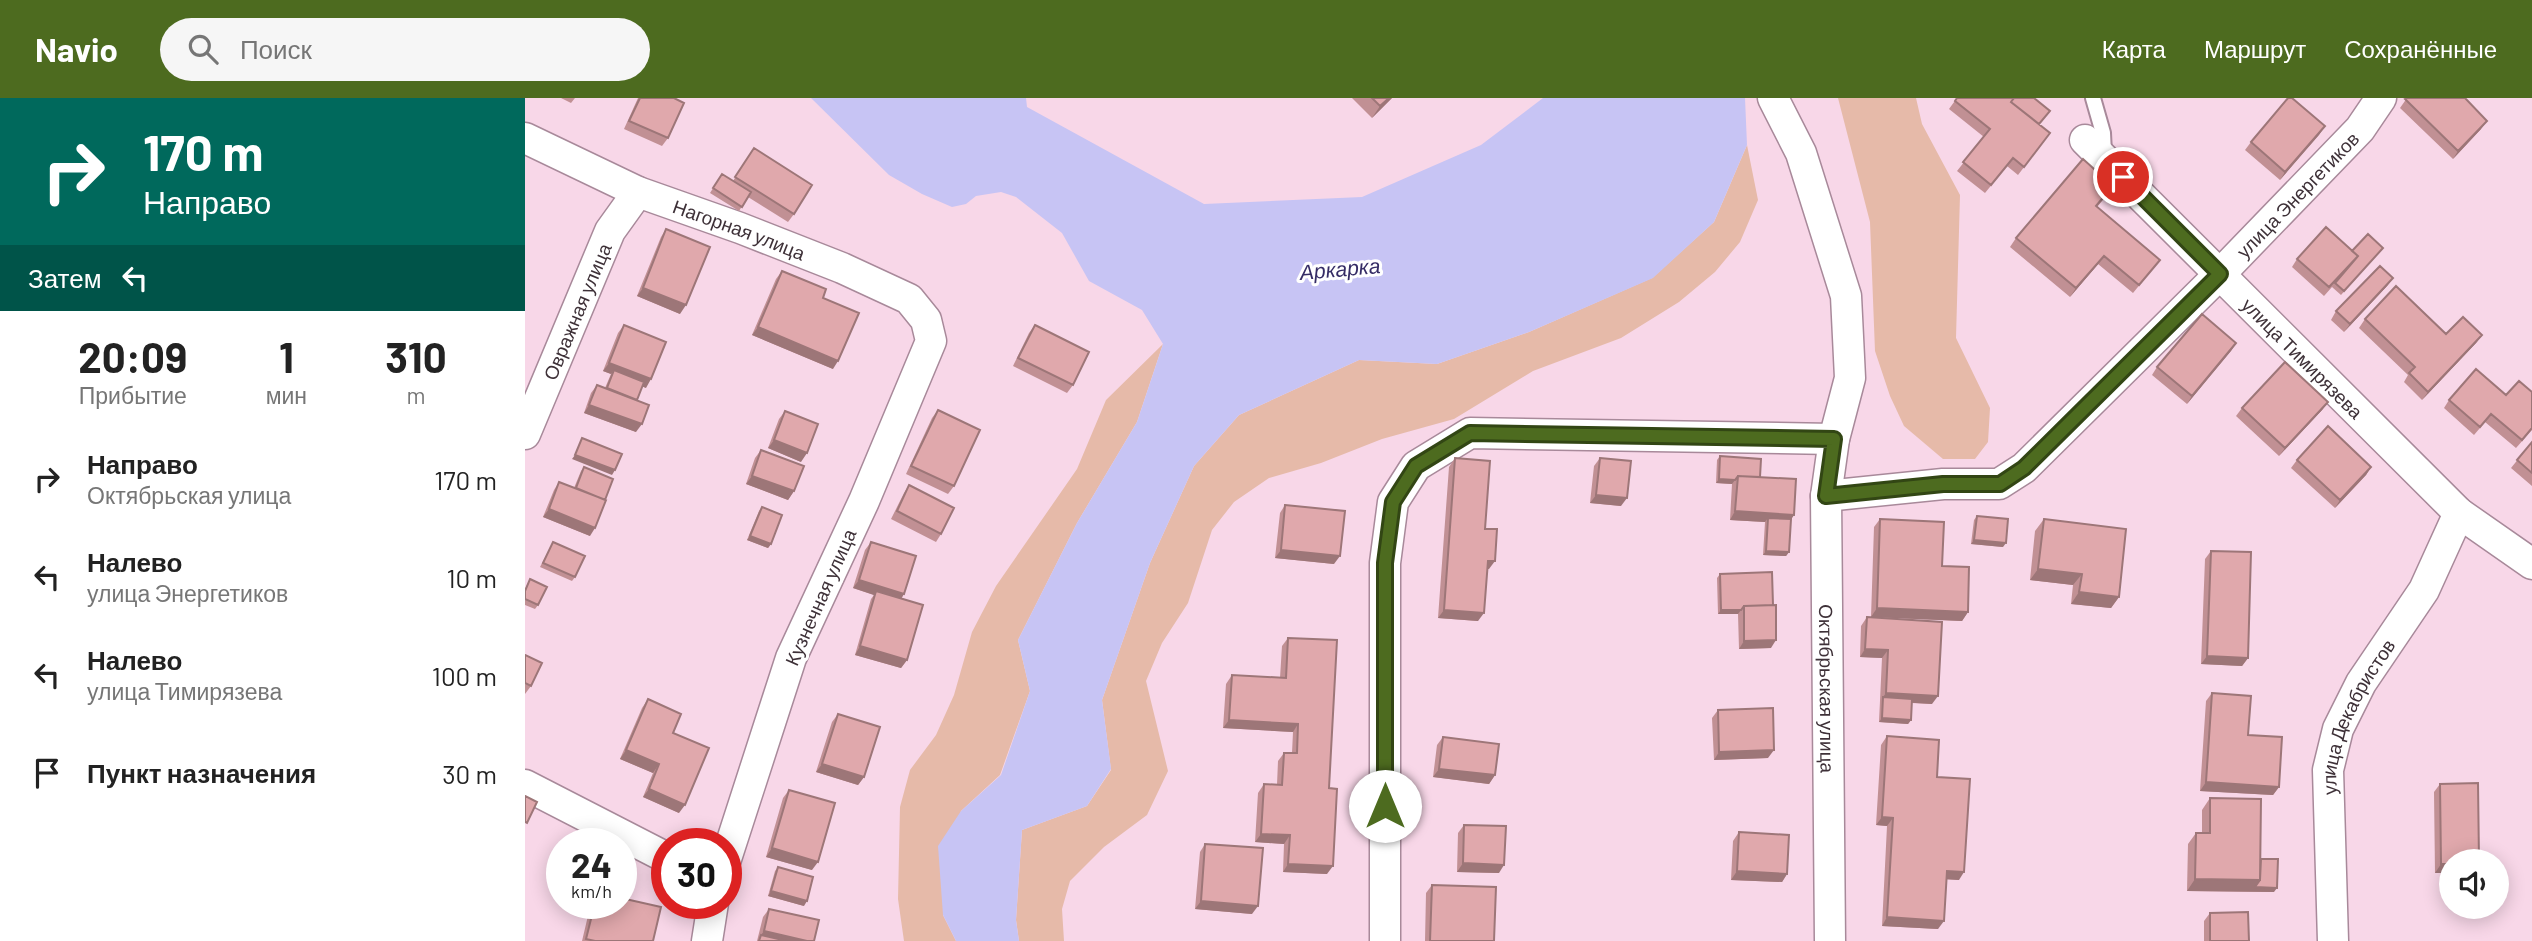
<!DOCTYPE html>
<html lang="ru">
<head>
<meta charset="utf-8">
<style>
	body { margin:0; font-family:Barlow,sans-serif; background:#f6f6f6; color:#222; height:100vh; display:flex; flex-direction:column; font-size:26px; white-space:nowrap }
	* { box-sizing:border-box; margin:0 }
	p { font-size:23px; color:#767676 }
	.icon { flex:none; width:38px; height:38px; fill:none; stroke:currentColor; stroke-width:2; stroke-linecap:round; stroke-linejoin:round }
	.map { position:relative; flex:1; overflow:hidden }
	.panel { display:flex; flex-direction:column; background:#fff; width:525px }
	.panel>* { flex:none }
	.hud { background:#00695c; color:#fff; overflow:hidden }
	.buttons { position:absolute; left:1914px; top:751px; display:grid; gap:14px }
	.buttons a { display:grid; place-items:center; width:70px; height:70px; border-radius:50%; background:#fff; box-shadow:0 4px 18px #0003; font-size:35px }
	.speed { position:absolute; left:21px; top:730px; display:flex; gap:14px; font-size:35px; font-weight:700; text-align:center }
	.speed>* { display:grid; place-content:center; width:91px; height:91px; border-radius:50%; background:#fff; box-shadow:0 4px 18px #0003; line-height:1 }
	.speed small { font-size:18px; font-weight:400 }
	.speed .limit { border:10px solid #d22; background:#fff; color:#111 }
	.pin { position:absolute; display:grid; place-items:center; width:60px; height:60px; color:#fff; margin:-30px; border:4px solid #fff; border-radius:50%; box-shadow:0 2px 7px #0007 }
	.me { position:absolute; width:77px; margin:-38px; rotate:0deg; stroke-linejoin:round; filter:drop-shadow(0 0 5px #0008) }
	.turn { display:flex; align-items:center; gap:24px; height:147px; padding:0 28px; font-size:32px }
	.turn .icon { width:91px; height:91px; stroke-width:2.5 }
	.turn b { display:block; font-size:49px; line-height:60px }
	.then { display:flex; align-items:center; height:66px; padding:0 28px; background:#0003; gap:14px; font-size:26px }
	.eta { display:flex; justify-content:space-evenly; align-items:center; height:119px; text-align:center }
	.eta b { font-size:42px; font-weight:700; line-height:49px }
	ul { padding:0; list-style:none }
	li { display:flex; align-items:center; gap:21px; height:98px; padding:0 28px }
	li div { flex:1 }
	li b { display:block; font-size:26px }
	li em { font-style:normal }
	header { display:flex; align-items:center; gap:42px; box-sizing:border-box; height:98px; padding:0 35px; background:#4d6b1f; color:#fff }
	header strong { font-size:33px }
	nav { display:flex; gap:38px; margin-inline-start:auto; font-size:24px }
	.search { width:490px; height:63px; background:#f6f6f6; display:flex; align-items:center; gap:18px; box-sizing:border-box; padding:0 24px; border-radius:38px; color:#767676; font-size:26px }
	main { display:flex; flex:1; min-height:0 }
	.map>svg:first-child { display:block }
	.green { fill:#e6baa9 }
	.water { fill:#c7c4f4 }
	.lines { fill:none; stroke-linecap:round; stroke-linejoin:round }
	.lane-casing { stroke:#a8899a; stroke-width:18 }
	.street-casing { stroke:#a8899a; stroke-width:33 }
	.lane { stroke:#fff; stroke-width:14 }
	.street { stroke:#fff; stroke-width:30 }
	.wall { fill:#c19094 }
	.shaded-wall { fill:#9d7678 }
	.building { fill:#e0a8ac; stroke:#9d7678; stroke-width:2 }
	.route-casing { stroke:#324614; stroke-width:18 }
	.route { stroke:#4d6b1f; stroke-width:12 }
	.labels { text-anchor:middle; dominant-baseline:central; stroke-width:6; stroke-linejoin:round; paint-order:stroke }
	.street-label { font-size:19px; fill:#3e3138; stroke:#fff }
	.water-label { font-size:21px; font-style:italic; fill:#352c65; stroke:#fff }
</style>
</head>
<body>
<header>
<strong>Navio</strong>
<div class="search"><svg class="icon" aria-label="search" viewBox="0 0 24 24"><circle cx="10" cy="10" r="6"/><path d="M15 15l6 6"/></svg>Поиск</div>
<nav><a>Карта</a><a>Маршрут</a><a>Сохранённые</a></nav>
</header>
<main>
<section class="panel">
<div class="hud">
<div class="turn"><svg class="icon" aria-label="right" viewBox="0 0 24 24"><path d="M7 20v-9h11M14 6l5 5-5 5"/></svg><div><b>170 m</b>Направо</div></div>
<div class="then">Затем<svg class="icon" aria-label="left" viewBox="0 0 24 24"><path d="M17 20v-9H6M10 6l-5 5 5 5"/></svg></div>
</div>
<div class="eta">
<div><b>20:09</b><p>Прибытие</p></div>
<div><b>1</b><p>мин</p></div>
<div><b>310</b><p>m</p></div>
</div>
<ul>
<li><svg class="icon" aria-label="right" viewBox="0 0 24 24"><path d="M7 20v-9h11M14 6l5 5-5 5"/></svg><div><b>Направо</b><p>Октябрьская улица</p></div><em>170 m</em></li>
<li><svg class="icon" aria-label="left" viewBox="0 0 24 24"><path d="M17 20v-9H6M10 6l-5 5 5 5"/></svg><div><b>Налево</b><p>улица Энергетиков</p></div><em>10 m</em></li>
<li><svg class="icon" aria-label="left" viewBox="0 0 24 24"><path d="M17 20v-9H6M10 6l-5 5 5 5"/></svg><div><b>Налево</b><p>улица Тимирязева</p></div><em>100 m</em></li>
<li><svg class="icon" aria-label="arrive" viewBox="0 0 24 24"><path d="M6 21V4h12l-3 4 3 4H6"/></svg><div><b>Пункт назначения</b></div><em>30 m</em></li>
</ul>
</section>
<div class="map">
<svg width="2007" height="843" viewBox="0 0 2007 843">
	<rect width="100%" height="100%" fill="#f8d7e8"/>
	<path class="green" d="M1313,0h78l6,26 38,71 -4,143 34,70 -2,34 -13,17h-32l-39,-33 -14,-30 -15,-45 -5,-129z
		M1222,47l11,55 -18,42 -25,30 -36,30 -58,36 -88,33 -79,48 -72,20 -61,24 -52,15 -35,24 -22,28 -24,73 -26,40 -16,38 22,90 -21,44 -43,32 -34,34 -8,28 2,32h-45l-3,-21 6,-90 65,-24 24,-36 -9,-70 48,-137 44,-97 45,-51 120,-55 78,4 92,-32 123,-54 62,-56z
		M638,246l-26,78 -60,101 -59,117 12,51 -30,84 -39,36 -18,104 13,26h-52l-6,-42 2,-92 10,-37 26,-35 18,-40 18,-63 24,-46 81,-117 29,-69z"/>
	<path class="water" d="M286,0h215l1,9 177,97 158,-7 119,-52 62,-47h202l2,47 -33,77 -61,56 -124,54 -92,32 -78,-4 -120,55 -45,51 -44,97 -48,137 9,69 -24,37 -65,24 -6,90 3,21h-63l-13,-26 -5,-69 23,-35 40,-36 29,-84 -12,-51 59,-117 60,-101 26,-78 -21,-34 -53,-29 -27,-48 -46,-36 -15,-5 -25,4 -10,8 -14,3 -30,-13 -33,-19z"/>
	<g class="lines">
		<defs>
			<path id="lane" d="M1568,0l10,35 1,20"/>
			<g id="street">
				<path id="s1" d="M1248,0l28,55 45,143 4,82 -16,61 -8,57 4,445"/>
				<path id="s2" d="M0,40l113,54 102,36 102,40 67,31 17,21 5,21 -67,160 -73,157 -65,201"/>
				<path id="s3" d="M1560,42l374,373 73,51"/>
				<path id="s4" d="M0,336l85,-203 28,-39"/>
				<path id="s5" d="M1301,398l117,-12h56l25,-16 196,-194 140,-145 21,-31"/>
				<path d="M0,687l142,73"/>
				<path d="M182,843l6,-38"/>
				<path d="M860,843v-378l8,-61 23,-36 54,-33 364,6"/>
				<path id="s6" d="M1808,843l-5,-171 10,-41 23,-46 63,-93 35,-77"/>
			</g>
		</defs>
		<use href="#lane" class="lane-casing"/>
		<use href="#street" class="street-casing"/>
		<use href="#lane" class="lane"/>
		<use href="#street" class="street"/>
	</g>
	<path class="wall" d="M36,0h14l-4,5z
		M113,0h36l-6,40 -6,8 -38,-17z
		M827,0h40l-20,20z
		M1432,0l83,27 10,8 -32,42 -11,-9 -22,27 -28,-22 27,-34 -35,-28z
		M1882,0h58v1l16,30 -28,30 -53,-51z
		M1800,28l-45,54 -35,-30 6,-8z
		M229,50l40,66 -6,8 -40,-25 -9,14 -29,-18 12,-19 11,7z
		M1583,96l-11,13 63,53 -27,33 -35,-29 -28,33 -60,-50 6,-9z
		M141,131l14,85 -43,-18 24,-59z
		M1827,153l28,1 -39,43 -9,-8 -8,9 -32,-29 5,-8z
		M257,173l41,27 10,71 -81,-34 24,-56z
		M1868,180l-6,8 -43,46 -13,-12 5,-9z
		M1840,221l81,15 36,1 -6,8 -54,57 -18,-18 4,-7 -49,-47z
		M99,227l22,63 -4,-2 -5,14 -1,32 -52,-19 7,-20 6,-8 8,3 6,-14 -8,-3 15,-38z
		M510,227l38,60 -6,8 -54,-27 16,-33z
		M1711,245l-49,61 -35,-29 5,-8z
		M2007,294v38l-16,18 -31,-26 -11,13 -30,-27 5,-8z
		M1803,304l-6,8 -43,46 -43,-40 6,-8z
		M413,312l16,76 -6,8 -42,-20 26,-56z
		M260,313l16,51 -33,-14 11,-29z
		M2007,344v44l-21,-18z
		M236,352l33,41 -6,9 -42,-16 9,-26z
		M1195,358l40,21 34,38 -3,4 -2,33 -3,4 -23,-1 2,-33 -35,-2 2,-36 -16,-1 1,-23z
		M930,360l30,71 4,40h-2l-9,52 -40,-3 11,-151z
		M1075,360l21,48 -31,-3 4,-37z
		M1772,362l74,7 -5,8 -31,33 -44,-40z
		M59,369l6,69 -47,-19 11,-27 5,-8 15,6 7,-17z
		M384,387l32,49 -5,8 -45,-23 13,-26z
		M760,407l49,59 -59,-6 5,-45z
		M237,409l9,37 -3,4 -21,-8 12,-29z
		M1452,418l26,31 -32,-3 3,-24z
		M1355,421l62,47 26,46 -6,9 -91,-4 3,-90z
		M1519,421l75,78 -8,11 -40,-4 2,-19 -43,-5 5,-49z
		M28,444l22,35 -3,4 -32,-14z
		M346,444l33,52 -3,5 6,61 -6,8 -46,-13 16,-56 3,-4 -21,-7 12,-38z
		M1686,453l37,107 -6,8 -41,-2 4,-105z
		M1247,474l-1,76 -32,1 -1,-35h-20l-1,-36 3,-4z
		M5,481l8,26 -3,4 -10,-4v-16z
		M1342,519l65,87 -20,-1 -1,17 -3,4 -29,-2 3,-64 -22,-1 1,-31z
		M763,540l41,150 -2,86 -44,-2 1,-28 -29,-2 3,-49 6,-9 13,1 1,-24 6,-8h8l1,-21 -70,-4 3,-44 6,-9 48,3 2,-32z
		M0,557l6,31 -6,8z
		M1687,595l36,42 31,52 -6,8 -73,-4 6,-90z
		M123,601l25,34 6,80 -36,-16 10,-24 -33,-14 22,-51z
		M1193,612l50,48 -54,2 -2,-42z
		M313,616l26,63 -6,8 -42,-13 16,-50z
		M1362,638l50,41 22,103 -13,-1 -8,50 -56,-3 5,-100 -11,-1 5,-80z
		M918,639l52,38 -6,9 -56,-7 4,-32z
		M1915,686l12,77v12h-17l-1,-81z
		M264,692l23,80 -46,-13 17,-59z
		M1685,700l51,61 13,33 -87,-1 1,-47 8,-11h6v-23z
		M939,727l35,48 -42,-1 1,-39z
		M1214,734l48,42 -5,8 -51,-2 2,-39z
		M680,746l47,70 -57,-5 5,-57z
		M253,769l26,39 -36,-10 7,-25z
		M907,787l62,56h-69l1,-48z
		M66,805h30l32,38h-71z
		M244,811l45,32h-57l6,-24z
		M1685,815l39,28h-45v-20z"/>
	<path class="shaded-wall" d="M864,0h3l-20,20 8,-12z
		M1962,23l-6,8 -28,30 5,-8z
		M1800,28l-6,9 -39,45 5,-8z
		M1579,158l-6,8 -28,33 6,-9z
		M1868,180l-6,8 -43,46 6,-8z
		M118,190l43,17 -6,9 -43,-18z
		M233,229l80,34 -5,8 -81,-34z
		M1957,237l-6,8 -54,57 6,-8z
		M1711,245l-5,8 -44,53 5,-8z
		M84,265l42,16 -5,9 -34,-14 2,-4 -3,4 -8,-3z
		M1803,304l-6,8 -43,46 6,-8z
		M64,307l53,19 -6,8 -52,-19z
		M249,342l33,13 -6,9 -33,-14z
		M50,357l40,15 -3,5 -40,-16z
		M1846,369l-5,8 -31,33 5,-8z
		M227,378l42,15 -6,9 -42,-16z
		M1194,381l16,1 -3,4 -16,-1z
		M1071,397l31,3 -6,8 -31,-3z
		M24,411l46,19 -5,8 -47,-19z
		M1210,413l59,4 -6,9 -20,-6 -3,4 -35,-2z
		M225,438l21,8 -3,4 -21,-8z
		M1449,442l32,3 -3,4 -32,-3z
		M756,452l59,6 -6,8 -59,-6z
		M1241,453l23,1 -3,4 -23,-1z
		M963,463h7l-6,8h-7z
		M1513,471l44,5 -9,11 -43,-5z
		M334,482l45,14 -6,9 -22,-12 -2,4 -21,-7z
		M1554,494l40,5 -8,11 -40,-4z
		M1352,510l91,4 -6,9 -91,-4z
		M919,512l40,3 -6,8 -40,-3z
		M1196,512h20l-3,4h-20z
		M1251,542l-5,8 -32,1 5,-8z
		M335,548l47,14 -6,8 -46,-13z
		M1340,551l23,1 -6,8 -22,-1z
		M1682,558l41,2 -6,8 -41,-2z
		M1361,595l52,3 -6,8 -49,-3v-4z
		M1357,620l29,2 -3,4 -29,-2z
		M704,622l69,4 -5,8 -70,-4z
		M101,652l33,14 -6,9 -33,-14z
		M1249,652l-6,8 -54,2 5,-8z
		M297,666l42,13 -6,8 -42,-13z
		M914,671l56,6 -6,9 -56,-7z
		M1681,684l73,5 -6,8 -73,-4z
		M124,691l36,16 -6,8 -36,-16z
		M1357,719l11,1 -6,8 -11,-1z
		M736,736l29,1 -6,9 -29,-2z
		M247,750l46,14 -6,8 -46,-13z
		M938,765l41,2 -5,8 -42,-1z
		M763,766l45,2 -6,8 -44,-2z
		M1916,766h11v9h-17z
		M1212,773l50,3 -5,8 -51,-2z
		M1422,773l17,1 -5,8 -18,-1z
		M1670,781l65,1 17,8 -3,4 -87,-1z
		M246,793l36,10 -3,5 -36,-10z
		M676,803l57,5 -6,8 -57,-5z
		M1362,819l57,4 -6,8 -56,-3z
		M239,833l43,10h-41l-5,-6z"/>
	<path class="building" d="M115,0h34l10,5 -16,35 -39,-17z
		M847,0h17l-9,8z
		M1432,0h57l-3,4 39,31 -26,34 -11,-9 -22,27 -28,-23 27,-33 -35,-28z
		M1489,0h20l16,13 -11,13 -28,-22z
		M1763,0h4l33,28 -40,46 -34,-30z
		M1882,0h58l22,23 -29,30 -53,-52z
		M229,50l58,37 -18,29 -59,-37z
		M1558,61l30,27 -17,20 64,54 -21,25 -35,-29 -28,32 -60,-50z
		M197,76l29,18 -9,15 -29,-19z
		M1801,129l32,29 -29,31 -32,-28z
		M141,131l44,18 -24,58 -43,-17z
		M1843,136l15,14 -39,43 -9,-8 23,-27 -6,-5z
		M1855,168l13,12 -43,46 -14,-13z
		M257,173l44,18 -3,9 36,15 -21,48 -80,-34z
		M1871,188l50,48 17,-17 19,18 -54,57 -19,-19 6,-6 -50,-48z
		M1677,216l34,29 -44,53 -35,-29z
		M99,227l42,17 -15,37 -42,-16z
		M510,227l54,27 -16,33 -55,-27z
		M1760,264l43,40 -43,46 -43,-40z
		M1951,271l30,26 13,-14 13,11v36l-10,12 -31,-26 -11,13 -31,-27z
		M89,272l30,12 -7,18 -30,-12z
		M72,287l52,20 -7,19 -53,-19z
		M413,312l42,20 -26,56 -43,-20z
		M260,313l33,13 -11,29 -33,-13z
		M1803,328l43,41 -31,33 -43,-40z
		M57,340l40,16 -7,16 -40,-15z
		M2007,344v31l-15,-13z
		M236,352l43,16 -10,25 -42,-15z
		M1195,358l41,3 -1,18 -22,-1 -3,4 -16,-1z
		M930,360l35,3 -5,68h12l-2,32h-7l-4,52 -40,-3z
		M1075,360l31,3 -4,37 -31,-3z
		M59,369l29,12 -8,21 -29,-12z
		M1213,378l58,3 -2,36 -59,-4z
		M34,384l47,18 -11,28 -46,-19z
		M384,387l45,23 -13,26 -44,-23z
		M760,407l60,6 -5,45 -59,-6z
		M237,409l20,8 -11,29 -21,-8z
		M1452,418l31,3 -2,24 -32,-3z
		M1243,420l23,1 -2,33 -23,-1z
		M1355,421l64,3 -2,44 27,1 -1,45 -91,-4z
		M1519,421l82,10 -7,68 -40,-5 3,-18 -44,-5z
		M28,444l32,14 -10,21 -32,-14z
		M346,444l45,14 -12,38 -45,-14z
		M1686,453l40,1 -3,106 -41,-2z
		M1247,474l1,33 -29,1 -3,4h-20l-1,-36z
		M5,481l17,8 -9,18 -13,-6v-8z
		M351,493l47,14 -16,55 -47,-14z
		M1251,507v35l-32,1v-35z
		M1342,519l75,5 -4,74 -52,-3 2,-43 -23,-1z
		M763,540l49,2 -8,148 8,1 -4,77 -45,-2 2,-29 -29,-1 3,-50 18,1 2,-32h13l1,-29 -69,-4 3,-45 54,3z
		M0,557l17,8 -11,23 -6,-3z
		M1687,595l39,3 -3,39 34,2 -3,50 -73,-5z
		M1358,599l29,2 -1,21 -29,-2z
		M123,601l33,15 -8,19 36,15 -24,57 -36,-16 10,-25 -33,-14z
		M1248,610l1,42 -55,2 -1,-42z
		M313,616l42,13 -16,50 -42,-13z
		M1362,638l52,4 -2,37 33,2 -6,93 -17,-1 -3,50 -57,-4 6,-99 -11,-1z
		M918,639l56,7 -4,31 -56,-6z
		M1953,685l1,78h-27v3h-11l-1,-80z
		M264,692l46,13 -17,59 -46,-14z
		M0,698l12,6 -10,21 -2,-1z
		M1685,700l51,1 -1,81 -65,-1 1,-46h14z
		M939,727l42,1 -2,39 -41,-2z
		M1214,734l50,3 -2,39 -50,-3z
		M680,746l58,4 -5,58 -57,-5z
		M1736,761h17l-1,29 -22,-1 5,-7z
		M253,769l35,10 -6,24 -36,-10z
		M907,787l64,2 -2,54h-64z
		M96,800l40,9 -8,34h-58l-9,-2 9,-36h26z
		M244,811l50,11 -5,21h-7l-43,-10z
		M1723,814l1,29h-39v-28z
		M236,837l26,6h-28z"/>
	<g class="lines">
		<defs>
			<path id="route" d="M860,708v-243l8,-61 23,-36 54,-33 364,6 -8,57 117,-12h57l24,-16 196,-194 -97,-97"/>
		</defs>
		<use href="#route" class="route-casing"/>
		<use href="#route" class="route"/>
	</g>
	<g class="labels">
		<g class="street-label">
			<text stroke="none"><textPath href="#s5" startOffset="590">улица Энергетиков</textPath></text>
			<text stroke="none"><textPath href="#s2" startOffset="233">Нагорная улица</textPath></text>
			<text stroke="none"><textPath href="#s4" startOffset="133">Овражная улица</textPath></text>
			<text stroke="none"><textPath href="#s3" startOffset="308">улица Тимирязева</textPath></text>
			<text transform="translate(295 499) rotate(-66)">Кузнечная улица</text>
			<text stroke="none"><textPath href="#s1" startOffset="607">Октябрьская улица</textPath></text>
			<text stroke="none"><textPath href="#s6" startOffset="231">улица Декабристов</textPath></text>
		</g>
		<g class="water-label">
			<text transform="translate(815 170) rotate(-5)">Аркарка</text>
		</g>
	</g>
</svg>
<div class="buttons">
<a><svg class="icon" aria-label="sound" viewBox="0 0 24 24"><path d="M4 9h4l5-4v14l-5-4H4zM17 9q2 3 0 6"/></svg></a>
</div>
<div class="speed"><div>24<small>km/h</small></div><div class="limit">30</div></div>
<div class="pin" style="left:1598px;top:79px;background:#d93025"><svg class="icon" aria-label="arrive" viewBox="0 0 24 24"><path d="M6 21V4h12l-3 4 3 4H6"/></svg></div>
<svg class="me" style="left:860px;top:708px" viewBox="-20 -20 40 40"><circle r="19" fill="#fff"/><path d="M0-13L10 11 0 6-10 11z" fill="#4d6b1f"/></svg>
</div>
</main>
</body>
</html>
